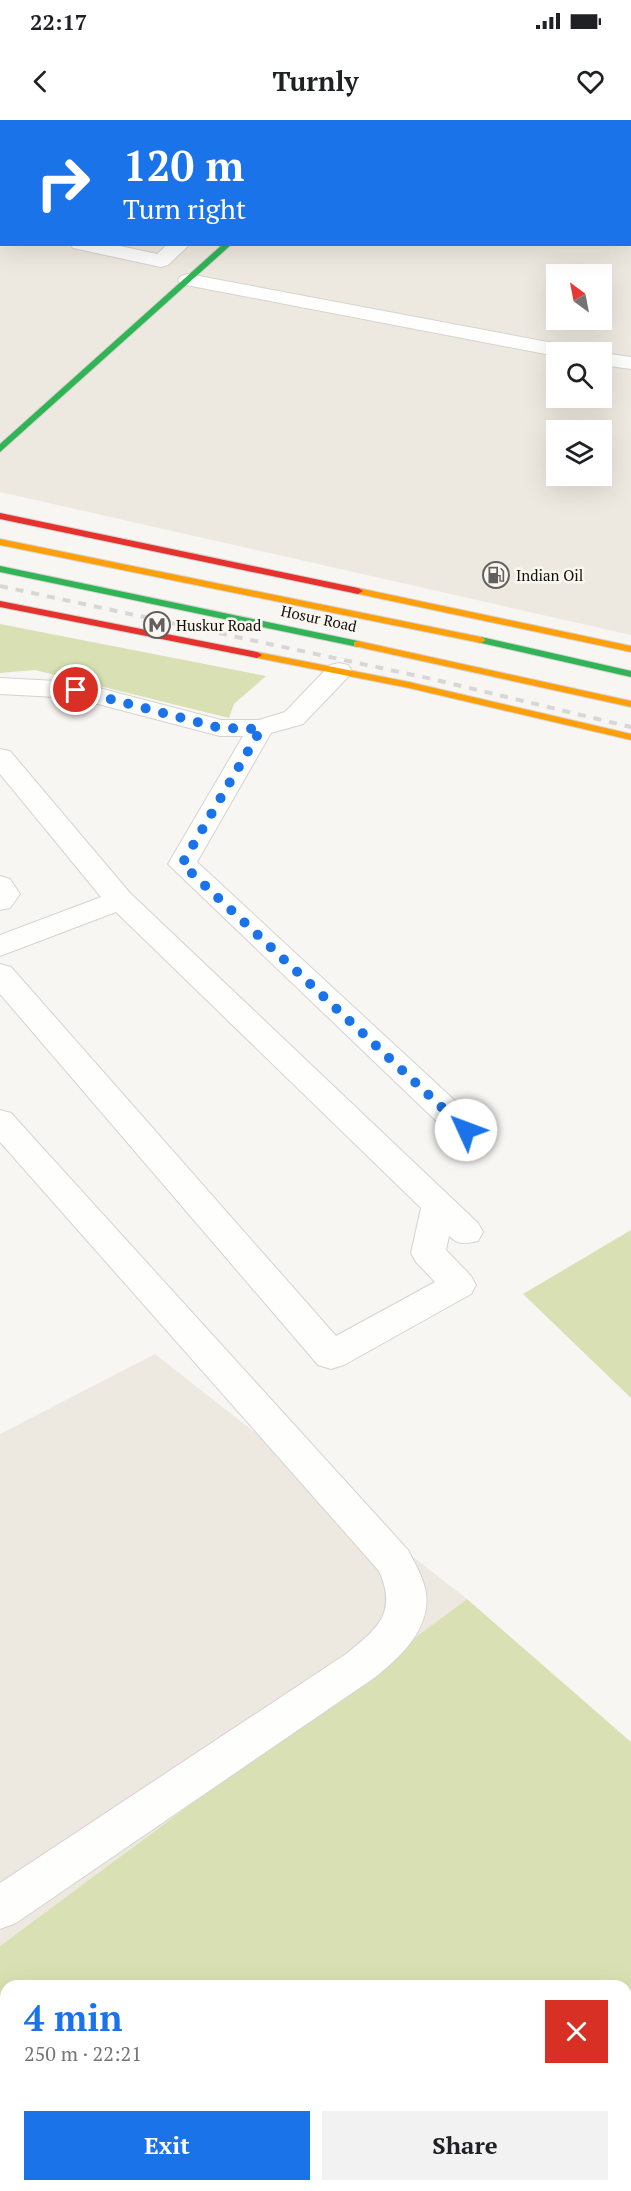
<!DOCTYPE html>
<html lang="en">
<head>
<meta charset="utf-8">
<style>
	body { margin:0; font-family:"PT Serif",serif; background:#f2f2f2; color:#202124; height:100vh; display:flex; flex-direction:column; font-size:22px; white-space:nowrap }
	* { box-sizing:border-box; margin:0 }
	p { font-size:20px; color:#757577 }
	.icon { flex:none; width:33px; height:33px; fill:none; stroke:currentColor; stroke-width:2; stroke-linecap:round; stroke-linejoin:round }
	.map { position:relative; flex:1; overflow:hidden }
	.sheet { position:absolute; left:0px; top:1860px; width:632px; height:212px; display:flex; flex-direction:column; background:#fff; border-radius:18px 18px 0 0; box-shadow:0 6px 24px #0002 }
	.sheet>* { flex:none }
	.hud { position:absolute; left:0px; top:0px; width:632px; height:126px; box-shadow:0 6px 24px #0002; background:#1a73e8; color:#fff; overflow:hidden }
	.needle { width:39px; rotate:328deg }
	.fabs { position:absolute; left:546px; top:144px; display:grid; gap:12px }
	.fabs a { display:grid; place-items:center; width:66px; height:66px; border-radius:0px; background:#fff; box-shadow:0 6px 24px #0002; font-size:30px }
	.pin { position:absolute; display:grid; place-items:center; width:51px; height:51px; color:#fff; margin:-26px; border:3px solid #fff; border-radius:50%; box-shadow:0 2px 6px #0007 }
	.me { position:absolute; width:66px; margin:-33px; rotate:313deg; stroke-linejoin:round; filter:drop-shadow(0 0 4px #0008) }
	.turn { display:flex; align-items:center; gap:21px; height:126px; padding:0 24px; font-size:27px }
	.turn .icon { width:78px; height:78px; stroke-width:2.5 }
	.turn b { display:block; font-size:42px; line-height:51px }
	.round { display:grid; place-items:center; flex:none; width:63px; height:63px; border-radius:0px; background:#f2f2f2 }
	.head { display:flex; align-items:center; justify-content:space-between; height:102px; padding:0 24px }
	h1 { font-size:36px; font-weight:700; line-height:45px; color:#1a73e8 }
	.cta { display:flex; gap:12px; margin-top:auto; padding:12px 24px }
	.cta a { flex:1; height:69px; border-radius:0px; background:#1a73e8; color:#fff; font-size:24px; font-weight:700; line-height:69px; text-align:center }
	.cta a+a { background:#f2f2f2; color:#202124 }
	.status { display:flex; justify-content:space-between; align-items:center; height:42px; padding:0 30px; background:#fff; direction:ltr }
	.status svg { height:16px; fill:currentColor }
	header { display:flex; justify-content:space-between; align-items:center; height:78px; padding:0 24px; background:#fff; font-size:27px; font-weight:700 }
	.map>svg:first-child { display:block }
	.built { fill:#eee9e0; fill-rule:evenodd }
	.green { fill:#d9e1b4; fill-rule:evenodd }
	.lines { fill:none; stroke-linecap:round; stroke-linejoin:round }
	.street-casing { stroke:#d5d3d1; stroke-width:2 }
	.fast-casing { stroke:#d5d3d1; stroke-width:2 }
	.slow-casing { stroke:#d5d3d1; stroke-width:2 }
	.jam-casing { stroke:#d5d3d1; stroke-width:2 }
	.street { fill:#fefefd; fill-rule:evenodd }
	.fast { fill:#30b455; fill-rule:evenodd }
	.slow { fill:#ff9f0a; fill-rule:evenodd }
	.jam { fill:#e5322d; fill-rule:evenodd }
	.rail { stroke:#d8d7d6; stroke-width:4; stroke-dasharray:8 8; stroke-linecap:butt }
	.route { stroke:#1a73e8; stroke-width:10; stroke-dasharray:0 18 }
	.labels { text-anchor:middle; dominant-baseline:central; stroke-width:5; stroke-linejoin:round; paint-order:stroke }
	.far-poi-label { font-size:15px; fill:#11100d; stroke:#fbf7f0; text-anchor:start }
	.far-street-label { font-size:15px; fill:#11100d; stroke:#fbf7f0 }
</style>
</head>
<body>
<div class="status"><b>22:17</b><svg viewBox="0 0 49 12"><path d="M0 12V9h3v3zM5 12V6h3v6zM10 12V3h3v9zM15 12V0h3v12zM26 1h20v11H26zM47 4h2v5h-2z"/></svg></div>
<header><svg class="icon" aria-label="back" viewBox="0 0 24 24"><path d="M15 5l-7 7 7 7"/></svg>Turnly<svg class="icon" aria-label="heart" viewBox="0 0 24 24"><path d="M12 20l-8-8c-3-5 5-10 8-4 3-6 11-1 8 4z"/></svg></header>
<div class="map">
<svg width="631" height="2071" viewBox="0 0 631 2071">
	<rect width="100%" height="100%" fill="#f8f6f3"/>
	<path class="built" d="M0,0h631v515l-631,-143zM2,2h628v122h-628zM556,154h46v46h-46zM556,232h46v46h-46zM556,310h46v46h-46z
		M155,1234l312,245 -467,347v-512z"/>
	<path class="green" d="M0,504l266,52 -32,28 -5,14 -194,-48 -35,3z
		M631,1110v168l-108,-104z
		M467,1479l164,143v449h-631v-245zM6,1866h620v200h-620z"/>
	<g class="lines">
		<defs>
			<path id="street" d="M21,0h19l-20,2z
				M135,0h26l1,2h-26z
				M311,0h18l-19,2z
				M545,0h27l1,2h-27z
				M630,7h1v10h-1z
				M0,16h2l-2,11z
				M0,57l2,1v12l-2,-1z
				M0,102h2v12h-2z
				M70,124h41l46,10 11,-10h22l-22,21 -7,2 -88,-19z
				M188,154l381,72 8,1 3,5h-24v4l-375,-72 -3,-4 3,-4z
				M602,233l29,4v12l-29,-4z
				M339,543l9,2 4,6 -4,6 -45,47 -32,9 -74,129 281,260 4,8 -4,8 -12,3 -12,-3 -286,-274 75,-128h-23l-145,-38 -75,-4v-16l76,4 145,38h38l26,-8 45,-47z
				M0,629l10,2 120,142 348,330 5,9 -5,9c-12,3 -20,4 -29,-5l-3,14 25,26 5,9 -5,9 -127,71 -13,4 -13,-4 -318,-371v-30l11,3 325,369 99,-54 -19,-20 -5,-9 10,-45 -305,-296 -116,44v-21l101,-38 -101,-123z
				M0,756l10,3 10,15 -10,14 -10,2z
				M0,990l11,3 397,437c6,12 14,25 17,38 9,38 -24,69 -51,90l-358,245 -16,6v-46l346,-229c31,-25 52,-41 33,-83l-379,-429z"/>
			<path id="fast" d="M223,124h9l-232,208v-8z
				M0,446l358,75 5,3 -5,3 -358,-75z
				M481,517l150,34v6l-154,-35v-4z"/>
			<path id="slow" d="M0,419l481,98 5,3 -5,3 -481,-98z
				M358,468l273,58v6l-277,-59 -1,-2z
				M358,521l273,60v6l-277,-61v-4z
				M257,532l152,30 222,52v6l-222,-52 -156,-31 -1,-2z"/>
			<path id="jam" d="M363,0h9l-1,2z
				M0,393l358,75 5,3 -5,3 -358,-75z
				M0,481l257,51 5,3 -5,3 -257,-51z"/>
		</defs>
		<use href="#street" class="street-casing"/>
		<use href="#fast" class="fast-casing"/>
		<use href="#slow" class="slow-casing"/>
		<use href="#jam" class="jam-casing"/>
		<use href="#street" class="street"/>
		<use href="#fast" class="fast"/>
		<use href="#slow" class="slow"/>
		<use href="#jam" class="jam"/>
		<path class="rail" d="M0,466l432,93 199,48"/>
	</g>
	<g class="lines">
		<path class="route" d="M76,570l144,38 41,1 -79,135 284,266"/>
	</g>
	<defs>
		<symbol id="fuel-ring" viewBox="-11 -11 22 22"><circle r="9.5" fill="#fbf7f0" stroke="#62605e" stroke-width="1.5"/><path d="M-5.5-6h7V0h2V4h1.3V-2.5L3-4.5l.8-.8L6-3V5H2.5V1h-1V6h-7ZM-4.2-4.7v3.2H.2V-4.7Z" fill="#62605e"/></symbol>
		<symbol id="metro-ring" viewBox="-11 -11 22 22"><circle r="9.5" fill="#fbf7f0" stroke="#62605e" stroke-width="1.5"/><path d="M-5.5 5V-5H-3L0 0L3-5H5.5V5H3V-.5L0 4L-3-.5V5Z" fill="#62605e"/></symbol>
	</defs>
	<g fill-rule="evenodd">
		<use href="#fuel-ring" x="481" y="440" width="30" height="30"/>
		<use href="#metro-ring" x="142" y="490" width="30" height="30"/>
	</g>
	<g class="labels">
		<g class="far-poi-label">
			<text x="516" y="455">Indian Oil</text>
			<text x="176" y="505">Huskur Road</text>
		</g>
		<g class="far-street-label">
			<text transform="translate(319 498) rotate(12)">Hosur Road</text>
		</g>
	</g>
</svg>
<div class="fabs">
<a><svg class="needle" viewBox="-14 -14 28 28"><path d="M0-13l5 13h-10z" fill="#e53935"/><path d="M0 13l5-13h-10z" fill="#757577"/></svg></a>
<a><svg class="icon" aria-label="search" viewBox="0 0 24 24"><circle cx="10" cy="10" r="6"/><path d="M15 15l6 6"/></svg></a>
<a><svg class="icon" aria-label="layers" viewBox="0 0 24 24"><path d="M12 4l9 5-9 5-9-5zM3 14l9 5 9-5"/></svg></a>
</div>
<div class="pin" style="left:76px;top:570px;background:#d93025"><svg class="icon" aria-label="arrive" viewBox="0 0 24 24"><path d="M6 21V4h12l-3 4 3 4H6"/></svg></div>
<svg class="me" style="left:466px;top:1010px" viewBox="-20 -20 40 40"><circle r="19" fill="#fff"/><path d="M0-13L10 11 0 6-10 11z" fill="#1a73e8"/></svg>
<div class="hud">
<div class="turn"><svg class="icon" aria-label="right" viewBox="0 0 24 24"><path d="M7 20v-9h11M14 6l5 5-5 5"/></svg><div><b>120 m</b>Turn right</div></div>
</div>
<section class="sheet">
<div class="head"><div><h1>4 min</h1><p>250 m · 22:21</p></div><a class="round" style="background:#d93025;color:#fff"><svg class="icon" aria-label="close" viewBox="0 0 24 24"><path d="M6 6l12 12M18 6L6 18"/></svg></a></div>
<div class="cta"><a>Exit</a><a>Share</a></div>
</section>
</div>
</body>
</html>
